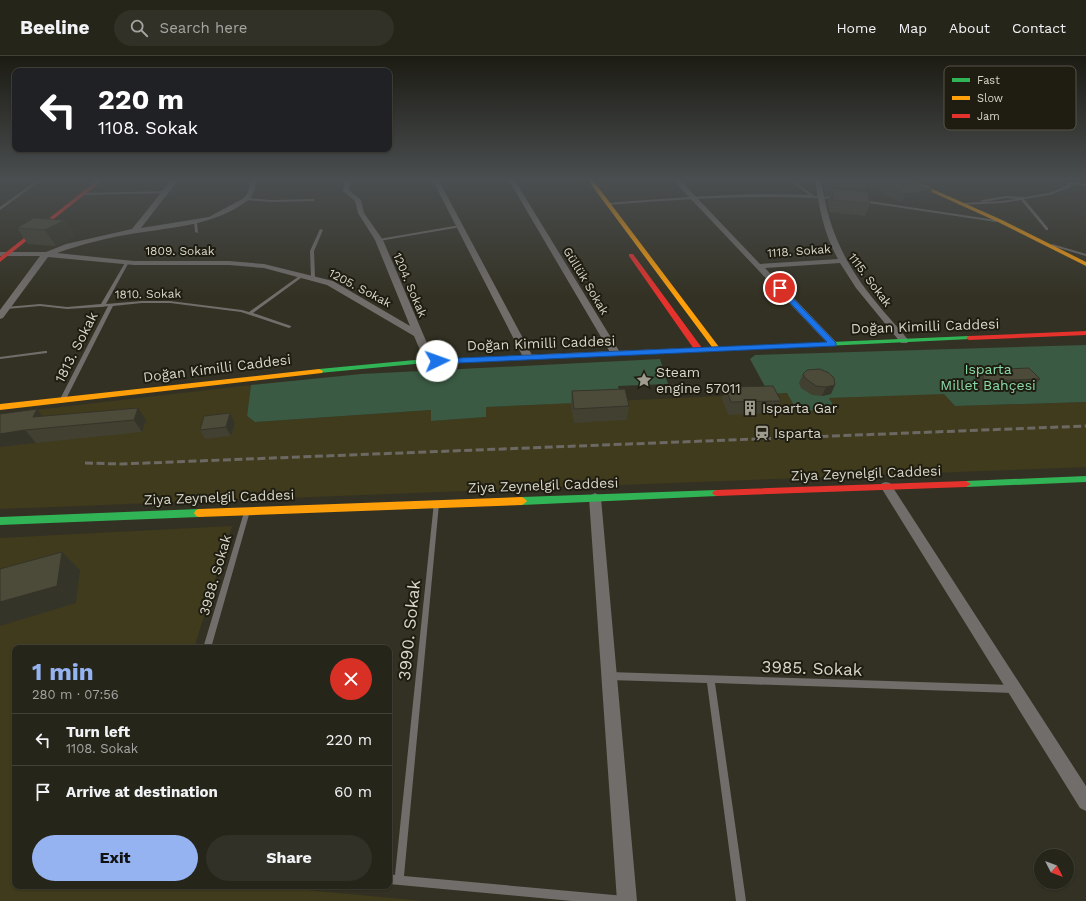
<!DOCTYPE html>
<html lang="en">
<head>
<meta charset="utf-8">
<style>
	body { margin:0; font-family:"Work Sans",sans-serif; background:#323127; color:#f1f3f6; height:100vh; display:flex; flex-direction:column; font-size:15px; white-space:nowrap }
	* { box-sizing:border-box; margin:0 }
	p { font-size:13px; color:#a4a5a2 }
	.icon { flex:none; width:22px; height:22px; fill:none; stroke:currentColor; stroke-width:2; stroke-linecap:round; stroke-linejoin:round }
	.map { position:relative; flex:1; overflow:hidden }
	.side { position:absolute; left:12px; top:589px; width:380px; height:244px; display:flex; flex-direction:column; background:#26251a; border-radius:8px; box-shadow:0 1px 3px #0004,0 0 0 1px #424239 }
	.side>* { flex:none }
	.top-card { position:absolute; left:12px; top:12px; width:380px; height:84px; border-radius:8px; box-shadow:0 1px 3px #0004,0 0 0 1px #424239; background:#202124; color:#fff; overflow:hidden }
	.needle { width:26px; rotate:132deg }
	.tools { position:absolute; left:1034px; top:793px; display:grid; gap:8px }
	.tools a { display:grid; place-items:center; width:40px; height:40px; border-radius:50%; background:#26251a; box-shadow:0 1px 3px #0004,0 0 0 1px #424239; font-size:20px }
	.pin { position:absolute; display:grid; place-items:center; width:34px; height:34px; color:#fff; margin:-17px; border:2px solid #fff; border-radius:50%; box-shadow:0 1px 4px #0007 }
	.me { position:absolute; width:44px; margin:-22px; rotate:87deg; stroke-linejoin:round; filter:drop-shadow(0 0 3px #0008) }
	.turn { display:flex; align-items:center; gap:14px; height:84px; padding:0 20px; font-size:18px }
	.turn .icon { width:52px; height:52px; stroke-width:2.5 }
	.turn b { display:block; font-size:28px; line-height:34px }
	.round { display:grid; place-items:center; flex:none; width:42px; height:42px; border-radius:21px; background:#323127 }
	.headline { display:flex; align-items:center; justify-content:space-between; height:68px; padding:0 20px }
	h1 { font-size:24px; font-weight:700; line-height:30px; color:#95b2f1 }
	.action { display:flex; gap:8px; margin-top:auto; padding:8px 20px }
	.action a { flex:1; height:46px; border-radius:24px; background:#95b2f1; color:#111; font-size:16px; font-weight:700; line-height:46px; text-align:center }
	.action a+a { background:#323127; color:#f1f3f6 }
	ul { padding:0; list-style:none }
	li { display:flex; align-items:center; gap:12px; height:52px; padding:0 20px; border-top:1px solid #424239 }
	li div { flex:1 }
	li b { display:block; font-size:15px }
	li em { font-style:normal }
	header { display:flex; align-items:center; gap:24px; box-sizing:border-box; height:56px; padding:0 20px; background:#26251a; border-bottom:1px solid #424239 }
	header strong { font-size:19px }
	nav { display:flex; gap:22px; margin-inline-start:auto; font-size:14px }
	.search { width:280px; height:36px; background:#323127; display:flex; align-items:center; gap:10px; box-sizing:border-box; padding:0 14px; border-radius:22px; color:#a4a5a2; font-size:15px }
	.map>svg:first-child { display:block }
	.built { fill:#403b1c }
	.green { fill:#3a5a43 }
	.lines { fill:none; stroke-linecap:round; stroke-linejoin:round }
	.lane { fill:#716d6a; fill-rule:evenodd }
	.street { fill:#716d6a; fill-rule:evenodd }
	.fast { fill:#30b455; fill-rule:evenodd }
	.slow { fill:#ff9f0a; fill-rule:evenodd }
	.jam { fill:#e5322d; fill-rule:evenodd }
	.rail { stroke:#6c6863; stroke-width:3; stroke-dasharray:8 3.5; stroke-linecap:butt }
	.wall { fill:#414031 }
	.shaded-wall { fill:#353428 }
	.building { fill:#4c4a39; stroke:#353428 }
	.route { fill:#1a73e8; stroke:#114b97 }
	.labels { text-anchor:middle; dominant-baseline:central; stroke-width:4; stroke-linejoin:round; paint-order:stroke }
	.far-street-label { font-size:12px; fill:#d8d6c7; stroke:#1f1d12 }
	.street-label { font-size:14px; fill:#d8d6c7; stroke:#1f1d12 }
	.park-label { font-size:14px; fill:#8bd9a7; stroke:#1f1d12 }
	.poi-label { font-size:14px; fill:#d8d6c7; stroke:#1f1d12; text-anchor:start }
	.near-street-label { font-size:17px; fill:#d8d6c7; stroke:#1f1d12 }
	.key { fill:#1f1d12; stroke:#565448; stroke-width:1 }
	.key-label { font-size:11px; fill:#d8d6c7 }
</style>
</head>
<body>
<header>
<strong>Beeline</strong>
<div class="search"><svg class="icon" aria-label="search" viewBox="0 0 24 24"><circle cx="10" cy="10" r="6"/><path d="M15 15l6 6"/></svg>Search here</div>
<nav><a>Home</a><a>Map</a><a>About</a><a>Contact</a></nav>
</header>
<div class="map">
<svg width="1086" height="845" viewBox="0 0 1086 845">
	<rect width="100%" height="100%" fill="#333123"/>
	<path class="built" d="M251,329l-4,31 8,6 177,-12 -1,11 54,-4 1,-10 301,-14 10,18 38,-1 -6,-12 115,-5 11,13 131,-4v65l-1086,42v-95z
		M232,470l-38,122h-179v238h248l161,15h-424v-363z"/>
	<path class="green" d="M1086,289v57l-131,4 -11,-12 -115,4 7,12 -39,1 -10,-18 -18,1 -19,-35 5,-4z
		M660,303l8,25 -50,2 3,15 -135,6v10l-55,4v-11l-176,12 -8,-6 4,-31 110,-11z"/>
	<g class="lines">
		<path class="lane" d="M39,123h4l-43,31v-3z
			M787,123h4l23,17 22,1 2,1 -2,1c-77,-5 -153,0 -229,6l-2,-1 2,-1c67,-5 135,-11 203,-8z
			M1069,126l17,2v2l-15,-2 -1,3 -20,8 -26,4 24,29v2h-2l-25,-30 -19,3 -42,2 -2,-1 2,-1 23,-1 -2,-1 1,-1 24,-4 19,1 23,-4 19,-7v-3zM1006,142l10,1 -14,2 -18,1z
			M167,135l2,1 -1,1 -85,2 -2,-1 2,-1z
			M246,142l26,2 41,-1 2,1 -2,1 -41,1 -27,-2 -1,-1z
			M863,144l133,20 2,1 -2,1 -134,-20v-2z
			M194,165l3,1 1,11 -3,-1z
			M460,169l2,1 -1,1 -82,14 -2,-1 2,-1z
			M320,173l3,1 -9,21 1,26 -2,1 -2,-1 -1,-26z
			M1052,188l34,10v2l-34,-10z
			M126,205l3,1 -23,42 36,-3h28l72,9 7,2 53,-38 3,1 -52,38 38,13v1l-2,1 -48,-16 -71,-9h-28l-29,3 -48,95 -3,2 -2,-1 -1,-1 49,-95 -6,1h-2l-33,2 -27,-3 -34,3 -2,-1 2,-1 34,-3 27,3 34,-3z
			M45,295h2v2l-47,6v-2z
			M434,446h4l1,2 -35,372 221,20 4,1 1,4h-58l-183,-17v-10l6,1z
			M245,453h4l1,2 -39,137h-8z
			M609,616l404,13 3,1 1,3 -1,3 -3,1 -298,-10 31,218h-10l-29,-218 -98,-3 -3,-1 -1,-3 1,-3z"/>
		<path class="street" d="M172,123h7l-38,49 68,-11 35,-19 4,-6 3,-13h6c-2,8 -3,17 -10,22 -32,24 -72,26 -110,32 -27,4 -55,11 -80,20l77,8h95l35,3 69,17 77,45 -35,-86 -17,-27 -3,-12 -12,-10 2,-12h6l-2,11 12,10 3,13 19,27 52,122 -2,2h-6l-2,-2 -11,-26 -87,-51 -63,-17 -35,-3h-95l-86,-8 -45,61 -3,1v-9l40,-54h-40v-4h46l20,-8 66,-15z
			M432,123h6l95,178 -2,2h-6l-2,-2z
			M508,123h6l107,175 -2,2h-6l-2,-2z
			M672,123h7l81,85 78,-5c-14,-25 -19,-51 -23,-80h6c7,49 23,84 54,122 11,14 23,26 34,40l-2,2h-6l-45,-55 -16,-25 -75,5 73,76 -2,2h-6z
			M886,426l4,1 196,303v25l-6,-3 -198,-319 -2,-3 2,-3z
			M595,437l4,2 2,3 36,403h-20l-28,-403 2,-3z"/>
		<path class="fast" d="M969,280l2,1v2l-232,11 -4,-2 4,-2z
			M524,299h3v4l-112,5 -96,9 -4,-2 4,-2 96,-9z
			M1086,420v6l-120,5 -5,-3 5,-3z
			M717,434l3,1 2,2 -2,2 -3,1 -195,9 -3,-2 -2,-2 2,-2 3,-2z
			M199,453l3,1 2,3 -2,3 -3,1 -199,8v-8z"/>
		<path class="slow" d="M587,123h5l127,168 20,-1 4,2 -1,2 -221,9v-4h3l188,-8z
			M903,123h7l92,41 84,42v4l-88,-44z
			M319,313l4,2 -1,2 -322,37v-6z
			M522,441l3,2 2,2 -2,2 -3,2 -323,12 -3,-1 -2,-3 2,-3 3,-1z"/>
		<path class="jam" d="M99,123h5l-104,83v-5z
			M629,198h4l69,94v4h-6l-67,-96z
			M1086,275v4l-117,5 -3,-2 3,-2z
			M966,425l5,3 -5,3 -249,9 -3,-1 -2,-2 2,-2 3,-1z"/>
		<path class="rail" d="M85,407l36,1 965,-38"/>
	</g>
	<path class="wall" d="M823,123h84l25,11 -4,9 -26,4 -36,-17v3l-1,3 5,12 -5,12 -36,-4 -1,-12 2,-4 -5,-1z
		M65,164l10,16 -19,10 -28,-2 -11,-16z
		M820,313l11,25 -9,2 -10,-1 -11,-7 -2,-5 4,-9z
		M983,314l57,9 -7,10 -56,2 -1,-11z
		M725,331l56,14 -5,12 -48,2 -6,-16z
		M572,335l57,15 -2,14 -53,3 -3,-18z
		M43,360l103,4 -4,12 -106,11 -36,4z
		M235,367l-4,13 -26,3 -5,-9z"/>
	<path class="shaded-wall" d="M932,134l-4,9 -26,4 4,-9z
		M65,164l10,16 -19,10 -11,-16z
		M835,329l-4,9 -9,2 4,-9z
		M138,352l8,12 -4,12 -8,-12z
		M37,353l10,13 -4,7 -10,-12z
		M230,357l5,10 -4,13 -5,-9z
		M25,374l11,13 -36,4v-13z
		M62,496l18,18 -4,33 -76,23v-24z"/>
	<path class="building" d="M827,123h38l1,10 -38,-2z
		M873,123h34l25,11 -26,4z
		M832,132l36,4 2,12 -37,-4z
		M34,162l31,2 -20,10 -28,-2z
		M1029,312l11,11 -57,2v-11z
		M820,313l9,4 5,5 1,7 -9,2 -10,-1 -11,-8 -2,-4 4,-4z
		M773,330l8,15 -50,1 -6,-15z
		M625,333l4,17 -55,3 -2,-18z
		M138,352l-4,12 -109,10 -25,4v-20l37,-5 -4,8z
		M230,357l-4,14 -26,3 4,-14z
		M62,496l-5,34 -57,16v-33z"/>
	<linearGradient id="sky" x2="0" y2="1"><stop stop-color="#1c1b13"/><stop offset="0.51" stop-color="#4a4e50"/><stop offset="1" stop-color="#4a4e50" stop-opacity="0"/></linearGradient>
	<rect width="1086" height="242" fill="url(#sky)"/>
	<path class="route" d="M778,231h4l54,56v3l-399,18 -4,-3 4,-2 390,-17 -49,-52z"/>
	<defs>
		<symbol id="sight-bare" viewBox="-9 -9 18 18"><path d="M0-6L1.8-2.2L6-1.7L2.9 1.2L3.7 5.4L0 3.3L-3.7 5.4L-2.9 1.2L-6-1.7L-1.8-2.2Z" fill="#9e9c8e" stroke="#1f1d12" stroke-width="2.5" paint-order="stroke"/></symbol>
		<symbol id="building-bare" viewBox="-9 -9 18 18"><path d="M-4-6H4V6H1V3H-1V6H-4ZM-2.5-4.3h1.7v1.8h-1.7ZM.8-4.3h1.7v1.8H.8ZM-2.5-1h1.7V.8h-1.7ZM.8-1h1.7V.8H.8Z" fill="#9e9c8e" stroke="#1f1d12" stroke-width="2.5" paint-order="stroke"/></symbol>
		<symbol id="station-bare" viewBox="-9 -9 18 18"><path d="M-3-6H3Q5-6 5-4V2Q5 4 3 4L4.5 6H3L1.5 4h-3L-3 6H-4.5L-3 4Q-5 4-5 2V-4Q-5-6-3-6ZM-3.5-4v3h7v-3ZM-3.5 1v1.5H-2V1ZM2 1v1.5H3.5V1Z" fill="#9e9c8e" stroke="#1f1d12" stroke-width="2.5" paint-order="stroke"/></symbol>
	</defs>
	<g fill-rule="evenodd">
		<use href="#sight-bare" x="633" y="313" width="22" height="22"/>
		<use href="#building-bare" x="739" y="341" width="22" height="22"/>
		<use href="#station-bare" x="751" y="366" width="22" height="22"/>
	</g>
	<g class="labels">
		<g class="far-street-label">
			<text x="180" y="195">1809. Sokak</text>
			<text transform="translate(799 195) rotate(-4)">1118. Sokak</text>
			<text transform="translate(870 224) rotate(53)">1115. Sokak</text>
			<text transform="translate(586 225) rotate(59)">Güllük Sokak</text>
			<text transform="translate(410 229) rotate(67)">1204. Sokak</text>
			<text transform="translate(360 232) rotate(28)">1205. Sokak</text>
			<text transform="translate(148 238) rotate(-1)">1810. Sokak</text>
		</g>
		<g class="street-label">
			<text transform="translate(925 270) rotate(-2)">Doğan Kimilli Caddesi</text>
			<text transform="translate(541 287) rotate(-2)">Doğan Kimilli Caddesi</text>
			<text transform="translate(76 291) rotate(-63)">1813. Sokak</text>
			<text transform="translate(217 312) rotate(-7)">Doğan Kimilli Caddesi</text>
			<text transform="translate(866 417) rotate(-2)">Ziya Zeynelgil Caddesi</text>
			<text transform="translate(543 429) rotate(-2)">Ziya Zeynelgil Caddesi</text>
			<text transform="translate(219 441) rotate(-2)">Ziya Zeynelgil Caddesi</text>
			<text transform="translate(215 519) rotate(-74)">3988. Sokak</text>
		</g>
		<g class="park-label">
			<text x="988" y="313">Isparta<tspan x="988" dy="16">Millet Bahçesi</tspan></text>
		</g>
		<g class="poi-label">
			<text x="656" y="316">Steam<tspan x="656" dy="16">engine 57011</tspan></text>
			<text x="762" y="352">Isparta Gar</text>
			<text x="774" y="377">Isparta</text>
		</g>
		<g class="near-street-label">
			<text transform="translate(409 574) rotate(-84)">3990. Sokak</text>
			<text transform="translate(812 612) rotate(2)">3985. Sokak</text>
		</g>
	</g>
	<rect x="944" y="10" width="132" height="64" rx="6" class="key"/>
	<rect x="952" y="22" width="18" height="4" fill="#30b455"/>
	<rect x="952" y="40" width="18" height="4" fill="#ff9f0a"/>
	<rect x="952" y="58" width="18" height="4" fill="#e5322d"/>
	<g class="key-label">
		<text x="977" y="28">Fast</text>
		<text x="977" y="46">Slow</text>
		<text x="977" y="64">Jam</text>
	</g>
</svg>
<div class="tools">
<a><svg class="needle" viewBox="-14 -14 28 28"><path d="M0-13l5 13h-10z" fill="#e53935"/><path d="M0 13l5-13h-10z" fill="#a4a5a2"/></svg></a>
</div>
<div class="pin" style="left:780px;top:232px;background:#d93025"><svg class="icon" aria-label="arrive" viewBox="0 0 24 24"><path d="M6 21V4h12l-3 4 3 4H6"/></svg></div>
<svg class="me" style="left:437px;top:305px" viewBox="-20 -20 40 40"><circle r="19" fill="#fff"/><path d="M0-13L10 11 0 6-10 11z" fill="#1a73e8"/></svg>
<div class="top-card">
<div class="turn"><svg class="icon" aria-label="left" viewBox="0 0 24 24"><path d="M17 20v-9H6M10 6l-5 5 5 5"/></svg><div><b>220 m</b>1108. Sokak</div></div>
</div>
<section class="side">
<div class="headline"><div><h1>1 min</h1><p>280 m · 07:56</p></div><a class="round" style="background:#d93025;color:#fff"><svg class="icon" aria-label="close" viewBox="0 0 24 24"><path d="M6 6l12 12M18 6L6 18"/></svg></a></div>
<ul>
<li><svg class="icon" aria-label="left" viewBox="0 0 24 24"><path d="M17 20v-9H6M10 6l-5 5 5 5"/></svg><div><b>Turn left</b><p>1108. Sokak</p></div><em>220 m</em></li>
<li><svg class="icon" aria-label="arrive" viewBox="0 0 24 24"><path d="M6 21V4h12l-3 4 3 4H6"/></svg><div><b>Arrive at destination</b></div><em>60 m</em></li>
</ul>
<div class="action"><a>Exit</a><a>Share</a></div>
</section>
</div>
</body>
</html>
